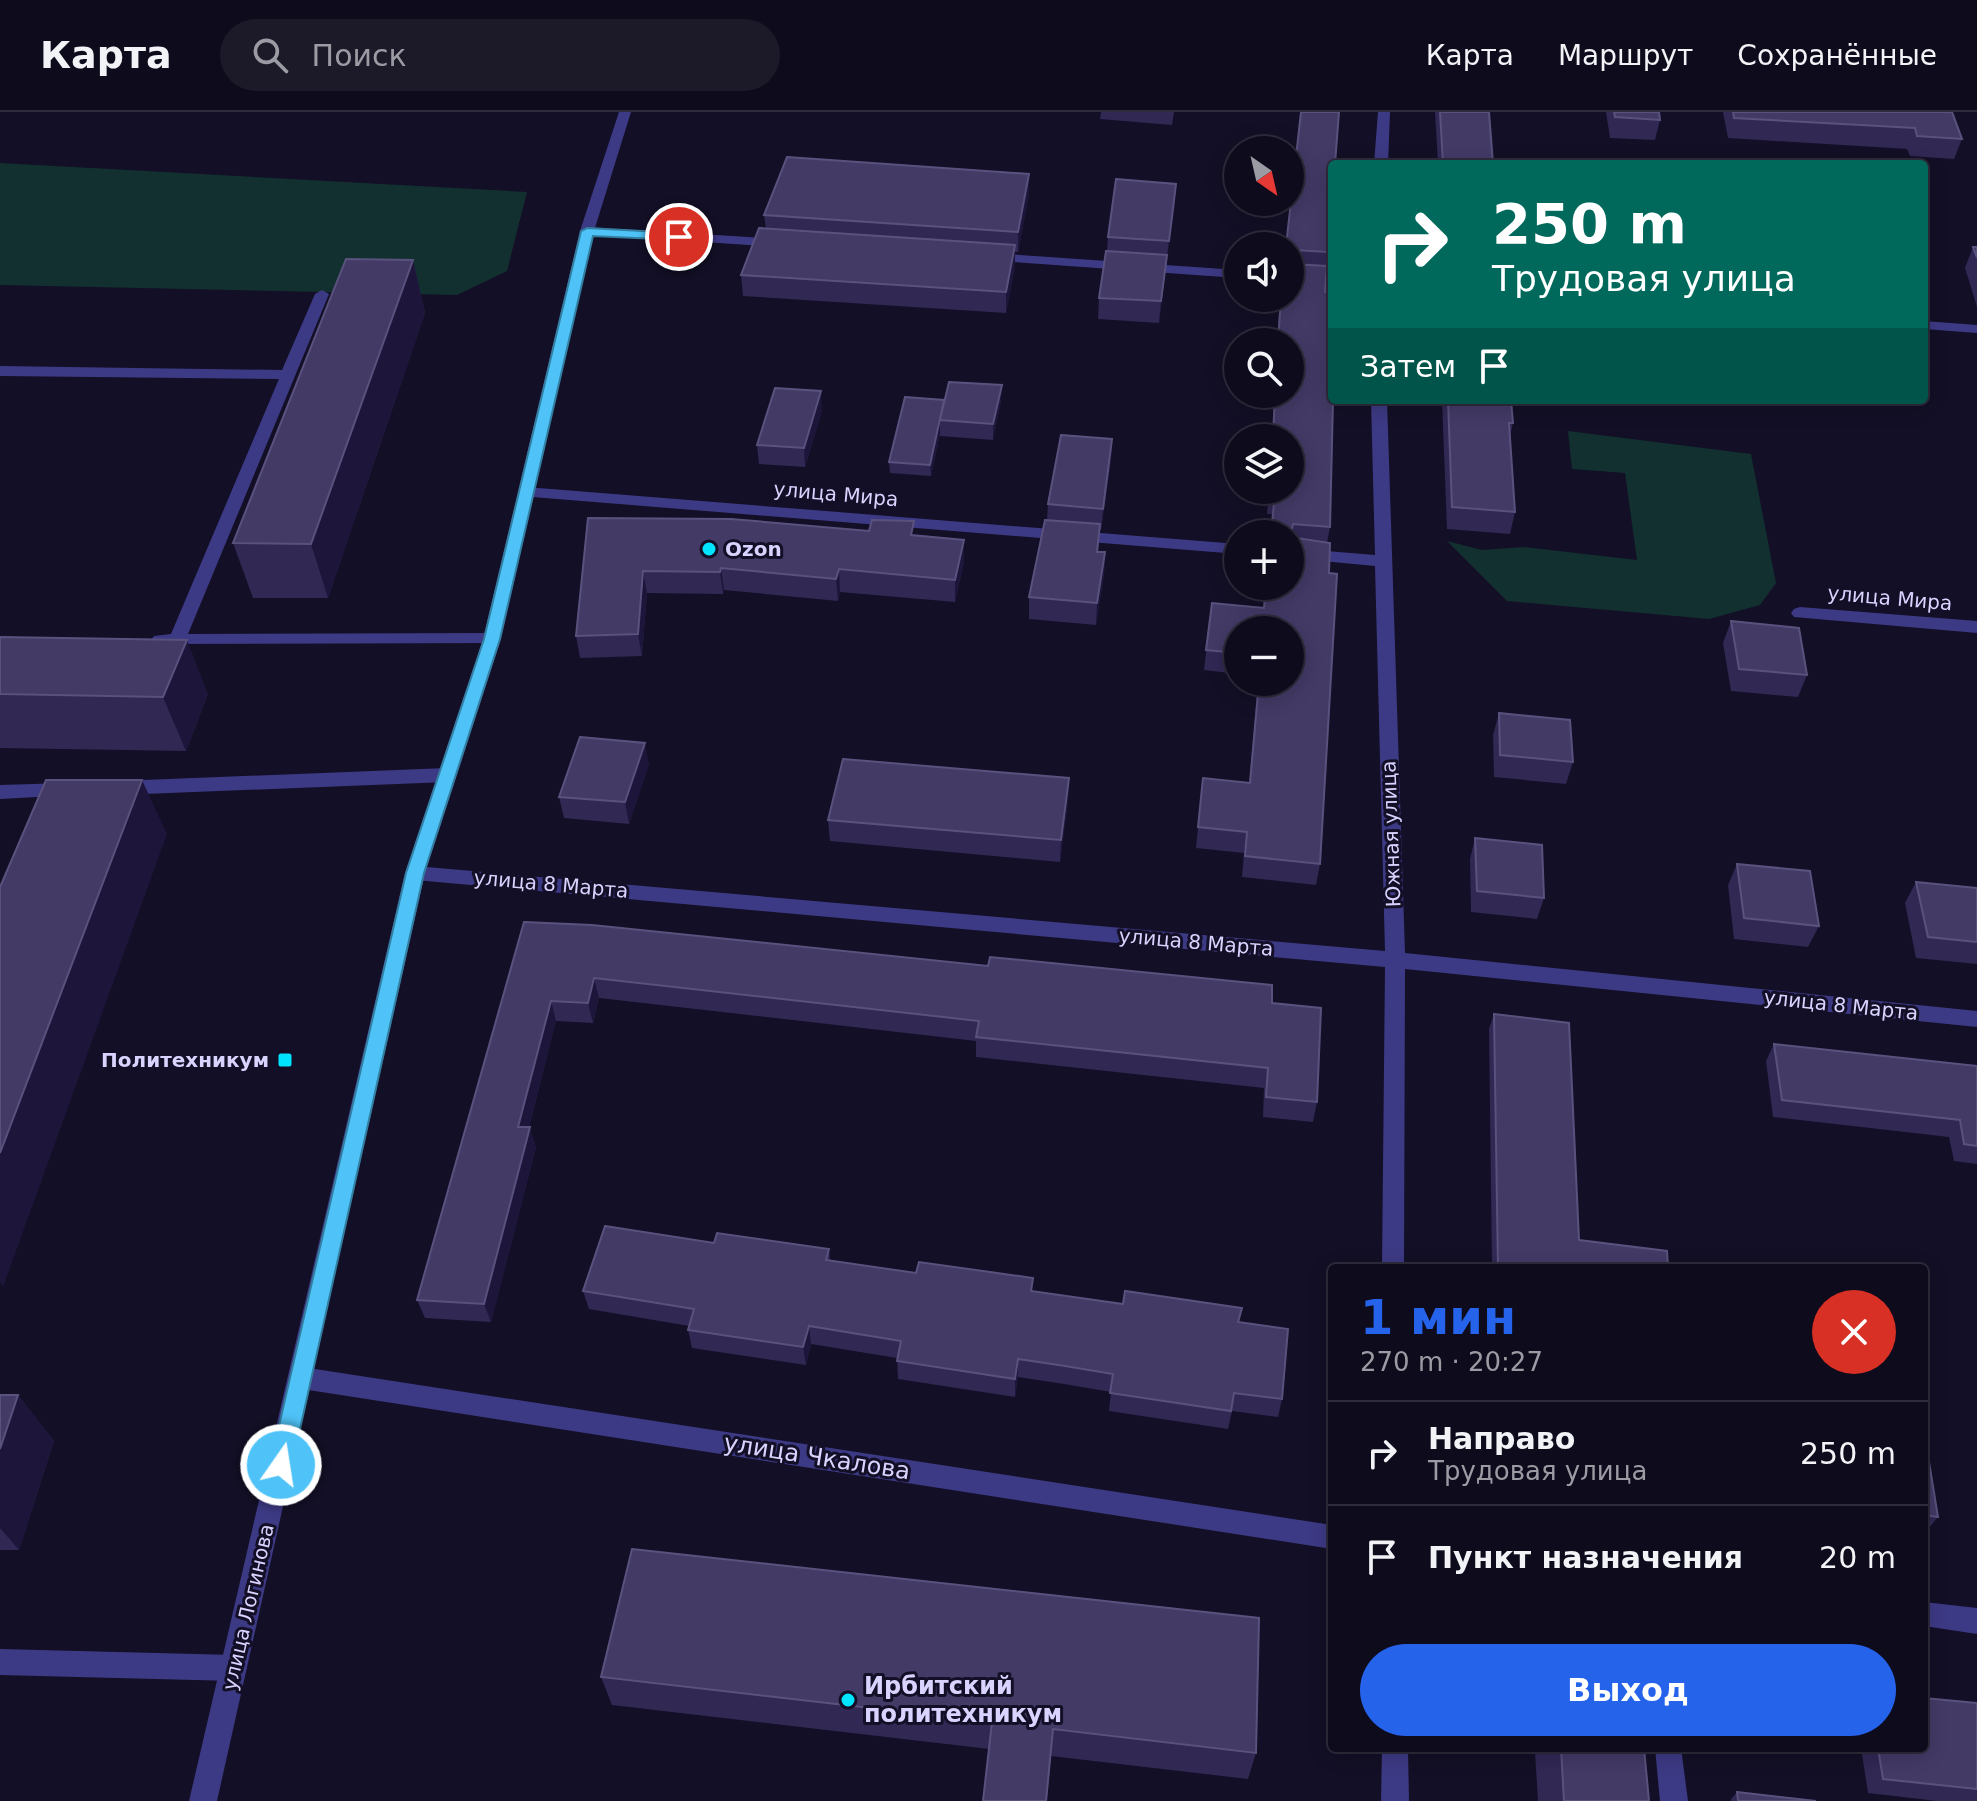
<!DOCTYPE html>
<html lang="ru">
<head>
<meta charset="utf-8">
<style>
	body { margin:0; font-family:"DejaVu Sans",sans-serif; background:#1c1929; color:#f1f3f6; height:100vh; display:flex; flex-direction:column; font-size:30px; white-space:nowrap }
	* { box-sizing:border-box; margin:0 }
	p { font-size:26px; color:#9b9ba3 }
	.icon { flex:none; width:44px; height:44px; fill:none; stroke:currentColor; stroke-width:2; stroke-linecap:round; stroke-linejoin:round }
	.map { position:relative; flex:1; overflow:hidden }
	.side { position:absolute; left:1328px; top:1152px; width:600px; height:488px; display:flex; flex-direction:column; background:#0e0b1c; border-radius:8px; box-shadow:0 4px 20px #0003,0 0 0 2px #2e2b3b }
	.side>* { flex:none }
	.guide { position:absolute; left:1328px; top:48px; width:600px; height:244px; border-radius:8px; box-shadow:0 4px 20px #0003,0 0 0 2px #2e2b3b; background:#00695c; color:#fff; overflow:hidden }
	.needle { width:52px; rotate:146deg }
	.controls { position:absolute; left:1224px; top:24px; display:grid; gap:16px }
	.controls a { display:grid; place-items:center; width:80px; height:80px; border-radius:50%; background:#0e0b1c; box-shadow:0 4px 20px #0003,0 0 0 2px #2e2b3b; font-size:40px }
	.pin { position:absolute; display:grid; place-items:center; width:68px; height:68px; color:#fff; margin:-34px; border:4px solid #fff; border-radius:50%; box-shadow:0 2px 8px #0007 }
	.me { position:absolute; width:88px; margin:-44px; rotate:13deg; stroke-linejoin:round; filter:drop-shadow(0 0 6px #0008) }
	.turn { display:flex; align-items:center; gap:28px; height:168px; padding:0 32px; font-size:36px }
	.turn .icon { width:104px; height:104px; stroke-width:2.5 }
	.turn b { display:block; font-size:56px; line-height:68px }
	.then { display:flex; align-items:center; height:76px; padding:0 32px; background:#0003; gap:16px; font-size:30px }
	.round { display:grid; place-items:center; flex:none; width:84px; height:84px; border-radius:42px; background:#1c1929 }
	.summary { display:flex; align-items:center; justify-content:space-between; height:136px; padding:0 32px }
	h1 { font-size:48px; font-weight:800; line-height:60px; color:#2563eb }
	.button { display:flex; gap:16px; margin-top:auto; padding:16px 32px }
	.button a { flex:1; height:92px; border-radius:48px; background:#2563eb; color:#fff; font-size:32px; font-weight:800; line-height:92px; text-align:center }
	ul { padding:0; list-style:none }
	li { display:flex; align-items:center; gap:24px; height:104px; padding:0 32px; border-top:2px solid #2e2b3b }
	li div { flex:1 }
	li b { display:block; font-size:30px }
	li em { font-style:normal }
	header { display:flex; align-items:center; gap:48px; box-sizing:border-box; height:112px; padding:0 40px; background:#0e0b1c; border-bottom:2px solid #2e2b3b }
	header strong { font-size:38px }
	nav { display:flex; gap:44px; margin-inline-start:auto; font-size:28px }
	.search { width:560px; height:72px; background:#1c1929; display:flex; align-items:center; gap:20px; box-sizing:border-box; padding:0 28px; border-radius:44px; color:#9b9ba3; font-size:30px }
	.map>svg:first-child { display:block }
	.green { fill:#12302f }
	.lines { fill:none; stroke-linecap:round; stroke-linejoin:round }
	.service { fill:#3d3a85; fill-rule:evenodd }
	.minor { fill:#3d3a85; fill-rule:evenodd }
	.tertiary { fill:#3d3a85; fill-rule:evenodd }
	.wall { fill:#312854 }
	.shaded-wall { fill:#1d163a }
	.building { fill:#433a66; stroke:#5a527e; stroke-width:2 }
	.route { fill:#4fc3f7; stroke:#337fa1; stroke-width:2 }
	.poi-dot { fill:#00e5ff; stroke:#130f26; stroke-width:3 }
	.labels { text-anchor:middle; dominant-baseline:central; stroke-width:6; stroke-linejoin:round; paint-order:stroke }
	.street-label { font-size:20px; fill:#d9d4ff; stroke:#130f26 }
	.poi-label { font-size:20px; font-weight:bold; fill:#d9d4ff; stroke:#130f26; text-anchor:start }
	.near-street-label { font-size:24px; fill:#d9d4ff; stroke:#130f26 }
	.near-poi-label { font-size:24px; font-weight:bold; fill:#d9d4ff; stroke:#130f26; text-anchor:start }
</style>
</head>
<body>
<header>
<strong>Карта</strong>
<div class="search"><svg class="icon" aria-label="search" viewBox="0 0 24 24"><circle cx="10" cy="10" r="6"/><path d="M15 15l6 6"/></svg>Поиск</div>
<nav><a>Карта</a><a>Маршрут</a><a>Сохранённые</a></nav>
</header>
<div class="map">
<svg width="1977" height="1689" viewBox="0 0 1977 1689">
	<rect width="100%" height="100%" fill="#130f26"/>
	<path class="green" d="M0,51l527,29 -20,79 -50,24 -457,-10z
		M1568,319l183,23 25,129 -16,22 -51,14 -202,-18 -60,-60 35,9 41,-3 114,13 -12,-87 -53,-4z"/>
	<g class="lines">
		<path class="service" d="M322,178l7,4 -141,340 304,-1 6,2 3,4 -3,4 -344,1 -3,-4 3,-4 17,-2 108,-255 -279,-3v-10l282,4 33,-76z
			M447,656l9,7 -9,7 -328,13 -9,-7 9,-7z
			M67,671l7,2 2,5 -2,5 -74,4v-14z
			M0,1537l234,6 9,4 4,9 -4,9 -9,4 -234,-6z
			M1655,1636h26l7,53h-28z"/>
		<path class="minor" d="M1378,0h12l-2,52h-14z
			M587,115l192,12 7,4 -7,4 -197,-13 -2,-3z
			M991,141l247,17v8l-252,-18 -2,-3z
			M1290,161l42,3v8l-42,-3z
			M1924,209l53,4v8l-53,-4z
			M1371,288h16l18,553 572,58v16l-572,-58 -1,299h-22l3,-301 -970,-87 -10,-7 10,-7 970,85 -10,-385 -85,-8v-10l85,7z
			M526,375l712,57v10l-718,-58v-8z
			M1800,495l177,14v12l-183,-16 -3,-4 3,-4z
			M302,1255l1030,158v24l-1030,-160 -8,-4 -4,-7 4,-7z
			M1924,1490l53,6v26l-53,-8z
			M1382,1636h26l1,53h-28z"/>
		<path class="tertiary" d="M619,0h12l-37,119 -93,408 -76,234 -208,928h-28l216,-928 78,-234 97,-408z"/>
	</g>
	<path class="wall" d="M1101,0h73l-2,13 -72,-6z
		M1435,0h54l4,52h-55z
		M1606,0h53l1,8 -5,20 -45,-2z
		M1723,0h229l10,27 -8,20 -44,-3 -3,-7 -179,-11z
		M1176,72l-17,139 -61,-4 1,-21 8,-47 1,-14z
		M1029,82l-11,58h-3v14l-9,47 -263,-17 -2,-21 25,-46 -2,-14z
		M1290,134l38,6 -3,40 5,235 -3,16 -7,321 -4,21 -74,-8 2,-24 -48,-5 7,-70 46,5 9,-101h32l-52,-52v44l-34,-4 8,-67 52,4 1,-21h25v-52h-20l2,-20h-5l2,-24h21v-52h-18l2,-44h16v-52h-13l3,-44h10z
		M1973,135h4v60l-12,-39z
		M413,148l12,53 -97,285h-75l-20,-55z
		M1924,238l5,17 -5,11z
		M944,288l57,1 -8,39 -53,-4v-2l-9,42 -41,-3 -1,-11z
		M1442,288h69l2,23 -3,13 5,76 -5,22 -63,-5z
		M822,298l-17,57 -46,-3 -2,-19z
		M1112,327l-1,21 -10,70h-1l-2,22h7l-1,22 -8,51 -67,-6v-22l18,-77 1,-16z
		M588,406l327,17 49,5v22l-9,40 -115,-10 -2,9 -114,-11 -1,4 -76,-1 -5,63 -62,2 -4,-22z
		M1731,509l76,54 -9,22 -67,-6 -8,-48z
		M0,525l208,57 -22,57 -186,-3z
		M1499,601l74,49 -7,22 -72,-7 -1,-42z
		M649,652l-20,60 -65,-6 -5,-21z
		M1069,666l-1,22 -8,62 -230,-21 -2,-21z
		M1475,726l69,60 -7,21 -66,-7 -1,-53z
		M1737,752l82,62 -11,21 -74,-8 -6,-54z
		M1916,770l61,6v76l-61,-6 -11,-55z
		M524,810l748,81 45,99 -4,20 -50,-5 1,-29 -288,-31v-16l-377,-43 -6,25 -37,-2 -27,106 7,20 -45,175 -66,-4 -8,-18z
		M1494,902l85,226 89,28h-176l-3,-239z
		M1774,932l203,22v98l-23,-3 -5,-24 -176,-20 -7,-56z
		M714,1131l115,6 1,11 86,13 117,5 -1,13 91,13 119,4 -3,14 43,77 -4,18 -46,-6 -4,18 -119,-18 2,-19 -47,-8 -46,-7 -3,20 -117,-18 -1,-21 -86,-14 -5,21 -114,-17 -4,-18 1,-4 -100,-17 -6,-18z
		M0,1283h18l36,46 -35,109h-19z
		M1924,1319l14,86 -14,17z
		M632,1437l624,204 -8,26 -197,-23 -4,45h-64l6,-52 -377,-44 -11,-28z
		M1977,1591v98h-40l-69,-8 -7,-45h63z
		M1538,1636h106l5,53h-111l-3,-49z
		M1737,1680l79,9h-85v-2z"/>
	<path class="shaded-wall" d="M1029,62v20l-11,58v-20z
		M1176,72l-1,20 -8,58 2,-21z
		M1015,133v21l-9,47v-21z
		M1167,143l-2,21 -6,47 2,-22z
		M413,148l12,53 -97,285 -17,-54z
		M1002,273l-1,16 -8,39v-16z
		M821,279l1,19 -17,57 -1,-19z
		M940,311v11l-9,42 -1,-11z
		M1112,327l-1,21 -10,70 2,-21z
		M964,428v22l-9,40v-22z
		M1105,440l-1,22 -8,51 1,-22z
		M721,456l3,22 -1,4 -3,-22z
		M839,457l1,23 -2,9 -2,-22z
		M643,459l4,22 -5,63 -4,-22z
		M187,528l21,54 -22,57 -23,-54z
		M645,631l4,21 -20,60 -4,-22z
		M1069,666l-1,22 -8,62 1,-22z
		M142,668l25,54 -164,453 -3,-5v-129z
		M594,866l5,20 -6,25 -5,-20z
		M551,889l5,20 -32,125 -6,-19z
		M530,1015l6,20 -45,175 -7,-18z
		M809,1214l2,18 -5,21 -3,-18z
		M1018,1247v18l-3,20v-18z
		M18,1283l36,46 -35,109 -19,-22v-79z"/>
	<path class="building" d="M1301,0h38l-4,52h-3v38l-4,50 -35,-2 -3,2v-6h-4z
		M1440,0h49l4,52h-50z
		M1614,0h45l1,8 -45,-3z
		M1733,0h219l10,27 -45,-3 -2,-8 -181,-10z
		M787,45l242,17 -11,58 -254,-17z
		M1116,67l60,5 -7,57 -61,-4z
		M759,116l256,17 -9,47 -265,-17z
		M1973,135h4v11z
		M1106,139l61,4 -6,46 -62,-3z
		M1290,142l2,10 35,2 -2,26h7l1,108 -3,127 -37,-3 -3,13 40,6 -1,30 8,1 -17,290 -75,-8 2,-24 -49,-5 5,-49 47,5 9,-101h31v-52h-52v23l-32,-3 6,-47 52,5 2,-22h24v-52h-19l4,-41h-5v-3h20v-52h-17l2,-44h15v-52h-12l3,-44h9z
		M346,147l67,1 -102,284 -78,-1z
		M1924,238l5,17 -5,-1z
		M949,270l53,3 -9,39 -53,-4z
		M775,276l46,3 -17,57 -47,-3z
		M905,285l39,3 -14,65 -41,-3z
		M1448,288h63l2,23h-4l6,89 -63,-5z
		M1061,323l51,4 -9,70 -55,-5z
		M588,406l143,1 138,12 3,-11 42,1 -3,14 53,5 -9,40 -116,-11 -3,10 -115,-11 -1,4 -77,-1 -5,63 -62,2z
		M1045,408l55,4 -3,28h8l-8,51 -68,-6z
		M1731,509l68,7 8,47 -68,-6z
		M0,525l187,3 -24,57 -163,-3z
		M1499,601l71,7 3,42 -73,-7z
		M580,625l65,6 -20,59 -66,-5z
		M843,647l226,19 -8,62 -233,-20z
		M46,668h96l-142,373v-266z
		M1475,726l67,7 2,53 -67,-7z
		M1737,752l73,7 9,55 -75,-8z
		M1916,770l61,6v54l-49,-5z
		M524,810l68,3 396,41 2,-9 282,28v18l49,5 -4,94 -51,-5 2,-29 -292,-31 3,-16 -385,-43 -6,25 -37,-2 -33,126h12l-46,177 -67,-4z
		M1494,902l75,9 10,217 88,11 1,17h-170z
		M1774,932l203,22v80l-13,-2 -4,-24 -178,-20z
		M605,1114l109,17 3,-10 112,16 -3,11 90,13 3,-11 114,16 -2,13 92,13 2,-13 117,17 -4,14 50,7 -6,70 -48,-6 -3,18 -121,-18 3,-19 -48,-8 -47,-7 -3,20 -118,-18 4,-20 -92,-15 -6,21 -115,-17 6,-21 -111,-18z
		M0,1283h18l-18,54z
		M1924,1319l14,86 -14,-2z
		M632,1437l627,69 -3,135 -203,-24 -7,72h-63l9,-79 -391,-45z
		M1924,1586l53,5v86l-94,-10 -5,-31h46z
		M1561,1636h83l5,53h-85z
		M1737,1680l79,9h-78z"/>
	<path class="route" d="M587,116l92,5 6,4 -6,3 -86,-4 -93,403 -76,234 -132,592 -3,7 -8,3 -7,-3 -4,-7 136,-592 78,-234 97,-408z"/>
	<g class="poi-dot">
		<circle cx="709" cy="437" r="8"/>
		<rect x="277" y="940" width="16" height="16" rx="4"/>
		<circle cx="848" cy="1588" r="8"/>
	</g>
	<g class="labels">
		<g class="street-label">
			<text transform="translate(836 382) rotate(5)">улица Мира</text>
			<text transform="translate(1890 486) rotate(5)">улица Мира</text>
			<text transform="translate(1391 722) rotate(-92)">Южная улица</text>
			<text transform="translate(551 772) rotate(5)">улица 8 Марта</text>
			<text transform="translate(1196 830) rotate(5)">улица 8 Марта</text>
			<text transform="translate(1841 893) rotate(6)">улица 8 Марта</text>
			<text transform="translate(248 1495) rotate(-77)">улица Логинова</text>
		</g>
		<g class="poi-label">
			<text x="725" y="437">Ozon</text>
			<text x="269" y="948" text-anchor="end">Политехникум</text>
		</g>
		<g class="near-street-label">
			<text transform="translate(817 1345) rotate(9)">улица Чкалова</text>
		</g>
		<g class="near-poi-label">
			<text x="864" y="1574">Ирбитский<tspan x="864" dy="28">политехникум</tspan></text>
		</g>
	</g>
</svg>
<div class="controls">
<a><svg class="needle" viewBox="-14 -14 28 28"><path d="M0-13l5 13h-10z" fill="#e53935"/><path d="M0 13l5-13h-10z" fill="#9b9ba3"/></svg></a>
<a><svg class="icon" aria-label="sound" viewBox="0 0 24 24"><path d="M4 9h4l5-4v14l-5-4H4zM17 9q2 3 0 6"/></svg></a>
<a><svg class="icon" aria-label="search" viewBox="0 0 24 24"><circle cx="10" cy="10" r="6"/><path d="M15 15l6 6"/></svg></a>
<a><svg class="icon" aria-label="layers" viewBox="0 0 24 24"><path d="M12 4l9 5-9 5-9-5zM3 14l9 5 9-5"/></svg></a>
<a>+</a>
<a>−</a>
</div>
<div class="pin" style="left:679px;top:125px;background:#d93025"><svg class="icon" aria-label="arrive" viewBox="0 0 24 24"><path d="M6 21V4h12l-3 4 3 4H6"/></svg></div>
<svg class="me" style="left:281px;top:1353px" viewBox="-20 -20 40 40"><circle r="17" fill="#4fc3f7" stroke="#fff" stroke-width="3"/><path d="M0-11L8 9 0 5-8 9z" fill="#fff"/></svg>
<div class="guide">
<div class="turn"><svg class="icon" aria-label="right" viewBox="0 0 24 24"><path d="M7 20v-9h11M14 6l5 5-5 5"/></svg><div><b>250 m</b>Трудовая улица</div></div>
<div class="then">Затем<svg class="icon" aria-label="arrive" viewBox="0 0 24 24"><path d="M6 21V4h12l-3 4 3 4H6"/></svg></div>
</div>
<section class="side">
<div class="summary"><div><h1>1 мин</h1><p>270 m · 20:27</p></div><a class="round" style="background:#d93025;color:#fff"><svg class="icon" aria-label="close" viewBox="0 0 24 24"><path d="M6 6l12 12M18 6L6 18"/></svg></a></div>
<ul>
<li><svg class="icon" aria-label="right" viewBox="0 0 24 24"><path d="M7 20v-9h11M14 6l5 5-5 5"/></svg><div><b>Направо</b><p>Трудовая улица</p></div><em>250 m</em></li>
<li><svg class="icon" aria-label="arrive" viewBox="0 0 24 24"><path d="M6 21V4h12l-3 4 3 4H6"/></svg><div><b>Пункт назначения</b></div><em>20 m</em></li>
</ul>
<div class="button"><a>Выход</a></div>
</section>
</div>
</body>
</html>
